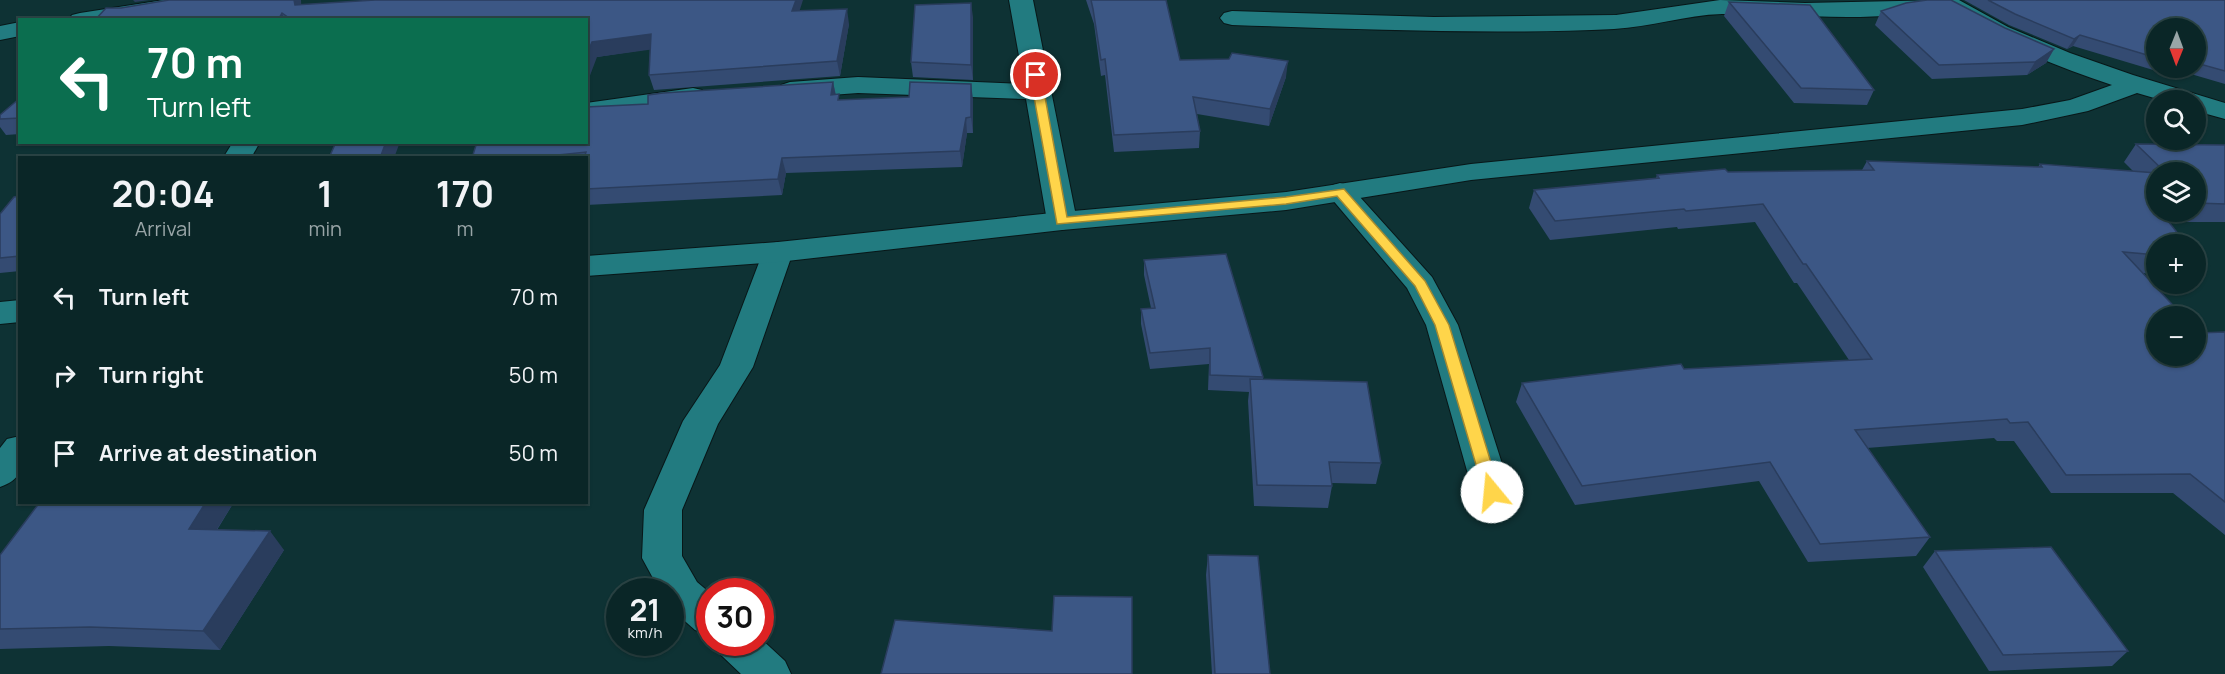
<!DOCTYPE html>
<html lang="en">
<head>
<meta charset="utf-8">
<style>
	body { margin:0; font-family:Manrope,sans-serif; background:#132e2f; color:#f1f3f6; height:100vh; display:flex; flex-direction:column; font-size:22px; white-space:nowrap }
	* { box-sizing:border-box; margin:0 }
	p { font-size:20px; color:#99a5a7 }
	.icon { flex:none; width:33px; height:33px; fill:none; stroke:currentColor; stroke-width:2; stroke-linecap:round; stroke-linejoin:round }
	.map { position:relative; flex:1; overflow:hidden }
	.drawer { position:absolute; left:18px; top:156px; width:570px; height:348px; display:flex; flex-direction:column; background:#0a2627; border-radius:0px; box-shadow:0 2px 4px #0004,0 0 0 2px #2a4344 }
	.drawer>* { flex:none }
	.hud { position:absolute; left:18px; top:18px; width:570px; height:126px; border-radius:0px; box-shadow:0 2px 4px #0004,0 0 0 2px #2a4344; background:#0b6e4f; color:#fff; overflow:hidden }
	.needle { width:39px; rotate:181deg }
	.fabs { position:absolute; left:2146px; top:18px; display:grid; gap:12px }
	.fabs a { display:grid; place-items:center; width:60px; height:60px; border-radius:50%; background:#0a2627; box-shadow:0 2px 4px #0004,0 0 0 2px #2a4344; font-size:30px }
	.speed { position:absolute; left:606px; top:578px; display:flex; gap:12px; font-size:30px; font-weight:700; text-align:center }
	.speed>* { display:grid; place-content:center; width:78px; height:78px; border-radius:50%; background:#0a2627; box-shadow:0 2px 4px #0004,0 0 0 2px #2a4344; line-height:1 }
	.speed small { font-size:15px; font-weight:400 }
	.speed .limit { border:9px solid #d22; background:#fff; color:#111 }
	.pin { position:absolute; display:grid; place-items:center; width:51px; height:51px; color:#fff; margin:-26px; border:3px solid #fff; border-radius:50%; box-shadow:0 2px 6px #0007 }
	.me { position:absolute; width:66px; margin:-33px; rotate:343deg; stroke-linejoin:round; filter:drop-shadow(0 0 4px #0008) }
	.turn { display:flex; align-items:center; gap:21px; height:126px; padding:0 30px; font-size:27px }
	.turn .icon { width:78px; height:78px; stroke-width:2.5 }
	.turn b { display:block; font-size:42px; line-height:51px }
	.eta { display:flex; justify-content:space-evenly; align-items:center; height:102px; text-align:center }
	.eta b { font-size:36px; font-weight:700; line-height:42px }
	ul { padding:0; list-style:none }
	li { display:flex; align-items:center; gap:18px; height:78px; padding:0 30px }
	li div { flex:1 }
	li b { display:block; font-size:22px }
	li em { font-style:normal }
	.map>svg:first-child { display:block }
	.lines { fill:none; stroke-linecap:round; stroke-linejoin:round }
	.street-casing { stroke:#081718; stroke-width:2 }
	.secondary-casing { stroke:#081718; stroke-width:2 }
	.street { fill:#227b80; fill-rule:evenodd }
	.secondary { fill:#227b80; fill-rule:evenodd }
	.wall { fill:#344b72; fill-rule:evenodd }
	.shaded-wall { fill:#2a3d5d }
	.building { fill:#3c5785; stroke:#2a3d5d; stroke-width:1.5 }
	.route { fill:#ffd54a; stroke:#a68a30; stroke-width:1.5 }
</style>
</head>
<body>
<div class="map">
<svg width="2225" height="674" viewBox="0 0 2225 674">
	<rect width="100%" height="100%" fill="#0e3234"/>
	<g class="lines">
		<defs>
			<path id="street" d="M164,0h58l-4,5 -8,2 -81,13h-61l4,-5 8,-2z
				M1009,0h24l44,221 -5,6 -10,3 -10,-3 -5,-6 -21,-122 -168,-6 -68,5 -9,-3 -4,-5 4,-5 9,-3 68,-5 166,7z
				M1720,0l85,3 141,-3 2,2 -4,5c-72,18 -148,6 -222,7 -36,1 -72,13 -108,15 -127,6 -255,0 -382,-4l-8,-2 -4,-5 4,-5 8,-2 202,6 182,-2z
				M20,22v14l-20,4v-14z
				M693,88l9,2 4,6 -4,6 -116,17v-16z
				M233,142h27l-9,16h-28z
				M1340,183l10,3 82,91 26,48 53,167 -6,10 -13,4 -13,-4 -6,-10 -47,-167 -19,-37 -81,-96 4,-6z
				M778,242l11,3 4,7 -40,115 -35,57 -36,86v46l15,26 13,11v42l-15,-5 -25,-22v-17h-10l-18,-33 2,-48 39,-89 37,-56 43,-113 4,-7z
				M20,436c0,25 8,42 -20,51v-39l7,-9z
				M760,638l25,23 6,13h-50l-20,-19 -6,-13h45z"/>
			<path id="secondary" d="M1930,0h29l49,27 62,26 63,22 92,28v16l-29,-8v-11h-35l-24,-7 -49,18 -66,14 -551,55 -185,30 -224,20 -284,32 -192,14v-20l192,-14 284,-30 224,-20 185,-28 551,-55 48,-9 42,-15c-63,-21 -122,-46 -178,-80z
				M20,300v22l-20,2v-22z"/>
		</defs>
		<use href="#street" class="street-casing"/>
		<use href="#secondary" class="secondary-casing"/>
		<use href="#street" class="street"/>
		<use href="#secondary" class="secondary"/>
	</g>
	<path class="wall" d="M1086,0h80l14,60 106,17 -17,49 -72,-12 3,17 -1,17 -85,4 -9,-77 -4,1 -7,-52z
		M1964,0h261v84l-41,-12 -4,6 -107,-32 -6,3 -58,-24zM2157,28h39v40h-39z
		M1729,2l145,88 -7,15 -73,-2 -70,-87z
		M301,5l499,5 49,14 -9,52 -186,14 -5,-15 1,-26 -53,8 -11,-37h-491z
		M1881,11l124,17 49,21 -8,14 -19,12 -95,4 -57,-54z
		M973,17v63l-60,-3 -2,-15z
		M833,82l3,13 3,-1v6l134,-1v34h-6l-5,34 -176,6 -4,22 -196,10v-47h-114l176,-54z
		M20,98v36l-14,1 -6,-8v-12z
		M2136,144l89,1v77h-57l-11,22v31l-14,-2 55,60 27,-1v203l-52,-42h-122l-37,-52h-17l-3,-3 -127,10 63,89 -14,19 -108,6 -49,-81 -184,24 -59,-103 6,-19 162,-14 165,-9 -52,-77h-3l-39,-61 -77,7 -1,-2 -127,13 -21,-32 5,-18 122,-12 1,-3 71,-3 134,-2 5,-9 171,6 2,-3 93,7 -9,-9zM2157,172h39v40h-39z
		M20,196v75l-20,2v-59z
		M1144,260l119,117v2l118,84 -5,21 -44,-1v3l-4,22 -74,-2 -6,-105 1,-9 -41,-2 1,-26 -59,5 -9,-45v-15l10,-1 -7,-33z
		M40,502h194l-17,28 67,20 -64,100 -111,-4 -109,3v-94z
		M1935,551l193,100 -16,15 -123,5 -66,-104z
		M1208,555l62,119h-58l-6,-99z"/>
	<path class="shaded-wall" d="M133,0h16l-14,2z
		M294,0h7l1,20 -7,-15z
		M796,0h7l-8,25 -3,-14z
		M971,3l2,14v63l-2,-15z
		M847,9l2,15 -9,52 -3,-15z
		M282,13l3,7h-7z
		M651,34l4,15 -58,8 -11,29v-29l6,-15z
		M2080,35l-7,11 -6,3 7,-10z
		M2054,49l-8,14 -19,12 8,-13z
		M1288,61l-2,16 -17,49 1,-17z
		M833,82l3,15 -5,-2z
		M971,84l2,15v34l-2,-16z
		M966,118l1,15 -5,34 -2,-16z
		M386,142h14l-6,16h-14z
		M782,158l4,15 -4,22 -4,-16z
		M206,502h28l-29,46 -16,-19z
		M270,531l14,19 -64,100 -17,-19z"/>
	<path class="building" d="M169,0h125l1,5 80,-5h421l-4,11 55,-2 -10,52 -188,14 2,-41 -59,8 -6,15v-37h-294l-10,-7 -4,7h-183l11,-12h15z
		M1091,0h75l14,60 49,-1 3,-6 56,8 -18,48 -77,-12 7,34 -86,4 -9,-76 -4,1 -8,-51z
		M1927,0h24l54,28 49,21 -19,13 -96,3 -58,-54 25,-8z
		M1988,0h237v71l-29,-8v-35h-39v30l-77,-23 -6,4 -59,-25z
		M1729,2l81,3 64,85 -73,-2z
		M971,3v62l-60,-3 4,-57z
		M833,82l-2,13 8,-1 -1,6 71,-3 1,-15 61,2v33l-5,1 -6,33 -178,7 -4,21 -192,10v-31h-2l2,-6 -57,6h-57l5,-16h109v-35l62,-3v-9l15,-2z
		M20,98v20l-20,1v-4z
		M336,142h50l-6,16h-51z
		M2136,144l89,1v59l-29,-1v-31h-31z
		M1867,161l175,6 -2,-3 117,9v30h-3l3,4v5h4l25,32h-29v11l-34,-3 60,64h-26v40h39v-25l2,2 27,-1v170l-35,-28 -124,1 -38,-53 -18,1 -3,-4 -152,11 75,107 -110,7 -50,-82 -188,24 -60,-103 159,-19 3,5 188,-10 -66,-95h-3l-40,-60 -77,7 -2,-2 -129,12 -21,-31 125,-12 -2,-3 68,-6 3,3 146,-2z
		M20,196v60l-20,2v-44l14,-17z
		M1226,254l37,123 -53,-2v-27l-60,5 -9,-44 14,-1 -11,-48z
		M1250,379l117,3 14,81 -52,-1 3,24 -75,-1z
		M40,502h166l-17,27 81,2 -67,100 -113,-4 -90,2v-74z
		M2051,547l77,104 -125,4 -68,-104z
		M1208,555l50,1 12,118h-55z
		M1054,596l78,1v77h-251l14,-54 157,11z"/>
	<path class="route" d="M1036,72l5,3 26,142 219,-20 58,-8 81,92 24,44 51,167 -2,4h-11l-3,-4 -49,-167 -20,-39 -78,-90 -51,8 -229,20 -27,-149z"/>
</svg>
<div class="fabs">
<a><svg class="needle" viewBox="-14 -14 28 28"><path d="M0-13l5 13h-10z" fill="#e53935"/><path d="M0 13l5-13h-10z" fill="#99a5a7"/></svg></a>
<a><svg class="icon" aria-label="search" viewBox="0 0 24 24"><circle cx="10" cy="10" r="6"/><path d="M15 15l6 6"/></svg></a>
<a><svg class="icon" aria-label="layers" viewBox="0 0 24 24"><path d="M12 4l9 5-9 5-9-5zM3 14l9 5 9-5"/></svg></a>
<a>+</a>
<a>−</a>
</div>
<div class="speed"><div>21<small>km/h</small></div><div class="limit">30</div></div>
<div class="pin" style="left:1036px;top:75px;background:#d93025"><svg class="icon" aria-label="arrive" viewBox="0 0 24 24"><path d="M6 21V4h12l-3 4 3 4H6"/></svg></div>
<svg class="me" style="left:1492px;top:492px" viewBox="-20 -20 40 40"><circle r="19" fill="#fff"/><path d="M0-13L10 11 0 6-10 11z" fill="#ffd54a"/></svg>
<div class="hud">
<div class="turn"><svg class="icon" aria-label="left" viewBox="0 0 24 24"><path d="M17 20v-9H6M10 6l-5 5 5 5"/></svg><div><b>70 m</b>Turn left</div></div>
</div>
<section class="drawer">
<div class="eta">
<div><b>20:04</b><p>Arrival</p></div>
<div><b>1</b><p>min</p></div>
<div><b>170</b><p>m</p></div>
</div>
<ul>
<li><svg class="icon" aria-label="left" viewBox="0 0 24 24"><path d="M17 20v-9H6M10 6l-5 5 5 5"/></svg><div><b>Turn left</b></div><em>70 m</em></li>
<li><svg class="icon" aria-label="right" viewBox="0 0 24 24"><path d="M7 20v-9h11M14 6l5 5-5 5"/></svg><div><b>Turn right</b></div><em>50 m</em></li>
<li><svg class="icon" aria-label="arrive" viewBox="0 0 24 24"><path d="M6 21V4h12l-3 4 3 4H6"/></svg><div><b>Arrive at destination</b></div><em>50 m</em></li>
</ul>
</section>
</div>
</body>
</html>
